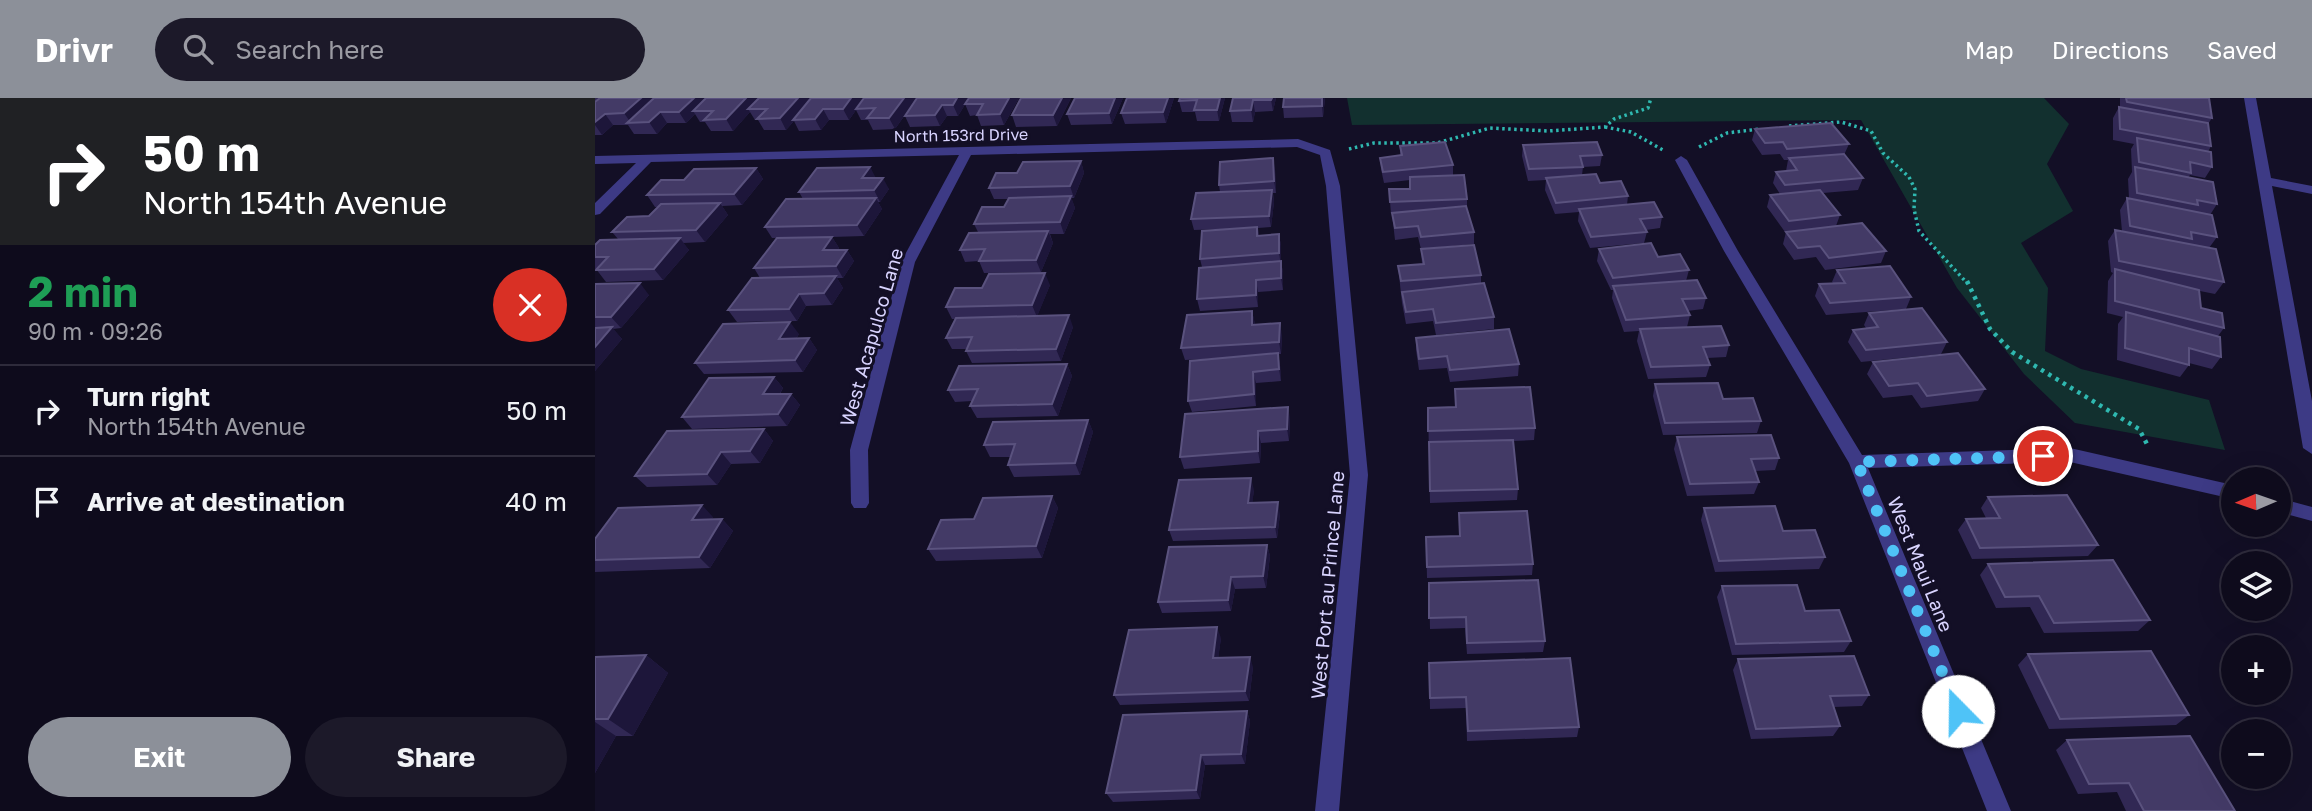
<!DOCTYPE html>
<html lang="en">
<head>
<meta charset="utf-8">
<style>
	body { margin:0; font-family:"Golos Text",sans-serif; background:#1c1929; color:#f1f3f6; height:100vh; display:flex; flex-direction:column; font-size:26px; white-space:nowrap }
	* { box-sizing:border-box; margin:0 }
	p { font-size:23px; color:#9b9ba3 }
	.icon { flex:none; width:38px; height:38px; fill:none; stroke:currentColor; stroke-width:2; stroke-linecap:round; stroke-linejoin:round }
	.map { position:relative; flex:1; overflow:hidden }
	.sheet { display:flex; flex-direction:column; background:#0e0b1c; width:595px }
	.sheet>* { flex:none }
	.guide { background:#202124; color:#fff; overflow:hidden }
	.needle { width:46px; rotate:268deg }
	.buttons { position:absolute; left:1626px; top:369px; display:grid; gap:14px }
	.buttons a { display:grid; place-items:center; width:70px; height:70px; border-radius:50%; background:#0e0b1c; box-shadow:0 7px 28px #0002,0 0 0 2px #2e2b3b; font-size:35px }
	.pin { position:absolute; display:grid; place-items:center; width:60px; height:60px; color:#fff; margin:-30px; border:4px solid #fff; border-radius:50%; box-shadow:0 2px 7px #0007 }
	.me { position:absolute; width:77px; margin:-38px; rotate:338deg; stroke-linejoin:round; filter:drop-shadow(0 0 5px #0008) }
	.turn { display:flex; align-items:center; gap:24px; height:147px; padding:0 28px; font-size:32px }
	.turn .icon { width:91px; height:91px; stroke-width:2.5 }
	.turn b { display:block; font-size:49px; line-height:60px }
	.round { display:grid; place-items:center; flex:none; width:74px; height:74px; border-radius:37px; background:#1c1929 }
	.overview { display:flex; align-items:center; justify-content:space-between; height:119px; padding:0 28px }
	h1 { font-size:42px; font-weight:700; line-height:52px; color:#1e9e55 }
	.cta { display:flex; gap:14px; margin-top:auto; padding:14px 28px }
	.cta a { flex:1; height:80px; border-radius:42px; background:#8c9099; color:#fff; font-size:28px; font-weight:700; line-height:80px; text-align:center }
	.cta a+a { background:#1c1929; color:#f1f3f6 }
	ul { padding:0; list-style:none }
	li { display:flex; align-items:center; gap:21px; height:91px; padding:0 28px; border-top:2px solid #2e2b3b }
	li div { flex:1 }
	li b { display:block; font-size:26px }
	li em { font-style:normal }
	header { display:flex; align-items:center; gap:42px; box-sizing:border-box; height:98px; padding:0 35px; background:#8c9099; color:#fff }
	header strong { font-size:33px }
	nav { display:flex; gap:38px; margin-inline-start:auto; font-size:24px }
	.search { width:490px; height:63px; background:#1c1929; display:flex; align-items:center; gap:18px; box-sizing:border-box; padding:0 24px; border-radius:38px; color:#9b9ba3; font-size:26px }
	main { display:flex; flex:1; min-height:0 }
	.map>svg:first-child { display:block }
	.green { fill:#12302f }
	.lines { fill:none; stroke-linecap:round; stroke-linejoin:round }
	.path-far1 { stroke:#2fb8b0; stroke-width:3.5; stroke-dasharray:2.5 3.5; stroke-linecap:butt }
	.path { stroke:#2fb8b0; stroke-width:4.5; stroke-dasharray:3.5 5; stroke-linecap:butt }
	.street { fill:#3d3a85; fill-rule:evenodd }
	.wall { fill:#312854 }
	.shaded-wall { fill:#1d163a }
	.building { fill:#433a66; stroke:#5a527e; stroke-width:2 }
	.route { stroke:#4fc3f7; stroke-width:12; stroke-dasharray:0 21.6 }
	.labels { text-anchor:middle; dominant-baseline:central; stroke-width:6; stroke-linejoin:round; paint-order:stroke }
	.far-street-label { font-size:16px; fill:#d9d4ff; stroke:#130f26 }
	.street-label { font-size:19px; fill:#d9d4ff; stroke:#130f26 }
</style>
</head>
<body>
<header>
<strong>Drivr</strong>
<div class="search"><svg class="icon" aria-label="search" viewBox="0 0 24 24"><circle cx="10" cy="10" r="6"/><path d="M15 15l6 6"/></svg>Search here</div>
<nav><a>Map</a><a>Directions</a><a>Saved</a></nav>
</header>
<main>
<section class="sheet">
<div class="guide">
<div class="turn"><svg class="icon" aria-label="right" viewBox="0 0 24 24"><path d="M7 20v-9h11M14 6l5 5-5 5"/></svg><div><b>50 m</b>North 154th Avenue</div></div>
</div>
<div class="overview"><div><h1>2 min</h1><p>90 m · 09:26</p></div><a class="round" style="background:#d93025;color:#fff"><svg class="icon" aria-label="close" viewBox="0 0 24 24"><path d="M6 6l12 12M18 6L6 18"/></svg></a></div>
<ul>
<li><svg class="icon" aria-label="right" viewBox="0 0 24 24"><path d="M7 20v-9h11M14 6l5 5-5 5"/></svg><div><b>Turn right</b><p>North 154th Avenue</p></div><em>50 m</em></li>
<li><svg class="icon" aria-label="arrive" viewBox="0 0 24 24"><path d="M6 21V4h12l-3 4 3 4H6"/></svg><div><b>Arrive at destination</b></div><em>40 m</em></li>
</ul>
<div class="cta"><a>Exit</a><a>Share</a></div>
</section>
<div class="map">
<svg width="1717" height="713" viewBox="0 0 1717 713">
	<rect width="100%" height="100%" fill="#130f26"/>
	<path class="green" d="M752,0h697l25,26 -22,40 26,47 -52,32 27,45 -3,63 36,18 128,31 16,50 -150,-27 -51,-49 -67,-86 -96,-168 -509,5z"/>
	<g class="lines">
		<path class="path-far1" d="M1194,28l52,-4 30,9 12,22 26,24 6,12 -1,20 5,22 48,52
			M1010,29l26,5 32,18
			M1104,49l28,-14 32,-4
			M754,51l25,-6h63l53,-15 58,3 57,-4 9,-8 34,-11 3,-10"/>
		<path class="path" d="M1372,183l23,48 22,23 127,77 9,17"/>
		<path class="street" d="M1649,0h12l15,80 41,8v8l-40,-8 40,215v53l-9,-6z
			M703,41l32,11 10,36 28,289 -29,336h-24l35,-336 -24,-289 -6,-31 -23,-8 -326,8 -56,107 -47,188 1,53 -3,5h-12l-3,-5 -1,-53 51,-188 58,-107 -308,7 -51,52 -5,1v-12l41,-40 -41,1v-8z
			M1086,58l6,4 51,91 124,204 208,-7 163,37v14l-163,-37 -202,6 143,343h-24l-138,-348 -125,-212 -49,-91z
			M1684,400l33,9v14l-33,-9z"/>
	</g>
	<path class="wall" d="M0,0h322l-22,31 -22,1 -5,-10h-7l-5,-10 -7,10h-20l-8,10 -22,1 -5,-10 -8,9h-22l-6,-10h-3l-5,-8 -17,19h-22l-6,-9h-5l-5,-8 -9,9h-19l-10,11h-23l-6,-9h-15l-11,10h-7z
		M374,0l-11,18h-11l-7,10 -30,1 -5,-11z
		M424,0l-15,27 -23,1 -4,-11 -7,1 -5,-12z
		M476,0l-14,28 -41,1 -4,-12z
		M480,0h48l-11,26 -41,1 -4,-11z
		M579,0l-8,25 -41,1 -4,-11z
		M630,0l-6,23h-22l-2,-9h-13l-3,-11z
		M638,0h43l-3,13 -18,1 -2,10h-21l-2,-11z
		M689,0h41l-2,19 -39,1 -1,-11z
		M1525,0h89l3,20 -4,6 3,22 -3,6 4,15 -7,11 -15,-3 -2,3 29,26 -7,11 7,22 -8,11 15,34 -9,12 -15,-3 1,17 23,20 -6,8 3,21 -9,12 -23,-6v2l-9,12 -63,-17 1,-36 5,-7 -16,-4 1,-32 5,-8 -2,-1 -3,-31 7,-11 7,1 -2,-21 7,-12h2l-1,-19 4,-7 -1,-23 3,-5 -21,-4v-22l6,-11h1z
		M1160,31l94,15 -5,11 19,23 -5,12 -35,3 17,22 -4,11 50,25 -5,12 -56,7 -9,-13 -22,3 -11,-16 3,-12 39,-4 -40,4 -18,-25 3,-12 10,-1 -7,-11 3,-11 10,-1 2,-11h-4l-4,-6 -18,1 -10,-15z
		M928,47l79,10 -2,11 -17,1 -1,8 46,21 -1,9 35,12 -2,11 -14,2 1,2 -3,11 -54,5 -12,-27 1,-9 -24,2 -10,-24 1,-10 -18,1 -6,-25z
		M805,48l53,19v10l14,24v11l7,22v12l-53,5 -3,-12 -23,3 -3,-26h-1l-2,-25 21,-1v-8l-26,3 -3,-14 -1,-11 20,-2z
		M486,63l3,12 -10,25h-3l4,10 -11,26h-14l3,9 -12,29 -57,1 -5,-12 -14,1 -5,-12 18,-18 -4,-8 30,-17 4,-8h-14l-5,-11 28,-15z
		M275,69l5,11 14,11 -9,13h-2l4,7 -18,27 -32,1 7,11 -1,2h9l7,11 -11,17h-6l6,10 -11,17 -26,1 -9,15 -60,1 -9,-12 32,-32 -6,-10 22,-30h-4l-7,-11 38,-28 -4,-7z
		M161,70l7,11 -21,26 -20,1 6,9 -23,27 -22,1 6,7 -26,30 -57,2 -10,-13h-1v-24l23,-6 -6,-7 37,-16 9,-9h-3l-8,-12 37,-15z
		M680,71l1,24h-3l1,9 -3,25 -13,1 1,8 20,-2 2,12v15l2,12v17l-25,2v15l-58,4 -3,-12 5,-32 -2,-8 25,-30 -31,1 -3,-11 29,-27 -1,-7z
		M826,151l60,26v9l13,33v12l-58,6 -3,-14 -27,3 -4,-21 -4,-37 24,-2z
		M1004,151l59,8 31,13 -3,11 20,17 -3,11 -16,2 3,4 -3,12 42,18 -3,12 -19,1 3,7 -4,12 -58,2 -11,-38 2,-10 -15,1 -12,-34 1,-8h-2l-14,-29z
		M1242,172l74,27 -5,12 -80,6 -11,-19 4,-12 14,-1 -1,-1z
		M0,186l54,11 -28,33 -8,1 9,10 -27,32z
		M455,187l-13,31 36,11 -12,34 -89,2 -6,-12 1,-2h-15l-6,-11 9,-19h-3l-6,-12z
		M657,213l3,14 27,10 -1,19h-3l2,11 1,16 -25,2v23l-64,6 -4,-11 52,-44 -55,3 -4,-12z
		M1274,215l78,29 -6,12 -80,8 -13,-20 5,-12 13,-2 -2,-3z
		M204,236l-3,5 13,-1 8,12 -14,22 -99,2 -9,-11z
		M821,240l103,26 -1,12 -68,6 -3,-14 -28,2 -3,-20z
		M1278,264l112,27 -7,12 -57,7 -9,-13 -29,3 -16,-24z
		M472,266l5,12 -14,40 -81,2 -7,-12 2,-5 -17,1 -7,-12z
		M179,279l9,11 -3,6h11l9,11 -13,21 -95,3 -10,-12z
		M1060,286l68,15 38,22 -4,12 -94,2 -10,-39z
		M860,291l80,39 -1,12 -21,1 5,48 -1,11 -87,3 -2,-95 28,-1z
		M695,320l-1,23 -28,2 -1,20 -76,6 -4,-12z
		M493,322l5,12 -13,43 -66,2 -6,-12 3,-8h-21l-6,-12z
		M169,331l9,12 -13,22 -29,1 -14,21 -70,2 -12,-11z
		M1082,339l102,21 -4,12 -20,1 4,11 -5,12 -67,2 -13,-47z
		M659,392l-2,13 28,11 -3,24 -104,3 -4,-11z
		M457,398l6,12 -16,50 -106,3 -8,-12 46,-30z
		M1393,399l110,48 -10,11 -116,3 -14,-29 8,-11 20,-1 -5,-10z
		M1109,410l79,23 42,26 -6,12 -104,3 -14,-52z
		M864,415l74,51 -1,11 -105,3 -1,-41 34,-1z
		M118,419l-2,3 11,-1 11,12 -23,37 -115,4v-33z
		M672,447l3,11 -4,32 -31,1 -4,22 -69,2 -4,-11z
		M1393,466l162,56 -12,11 -94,2 -14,-26 -34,1 -16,-33z
		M834,485l116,58 -2,11 -76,2 -2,-26 -35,1z
		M1127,488l83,25 46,30 -7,11 -112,3 -15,-58z
		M626,540l-3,20 35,9 -4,34 -129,4 -6,-10z
		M1433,556l161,61 -13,10 -127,4 -31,-64z
		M51,557l22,18 -35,63h-17l-21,37v-116z
		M1143,561l131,36 -7,11 -28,1 6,19 -7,10 -82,3 -18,-69z
		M834,565l150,64 -2,10 -110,4 -1,-33 -36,1z
		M652,613l3,10 -5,43 -40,1 -5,34 -87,3 -7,-9z
		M1472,642l168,71h-109l-9,-19 -39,2 -22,-44z"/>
	<path class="shaded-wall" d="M46,0h18l-28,25 -7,-10z
		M99,0h18l-19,13 2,3 -9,9 -7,-11z
		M151,0h17l-15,11 2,3 -17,19 -7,-12z
		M203,0h15l-20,22 1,1 -8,9 -6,-12z
		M256,0h15l-10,11v1l-7,10 -6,-11z
		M309,0h13l-22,31 -6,-11z
		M362,0h12l-11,18 -5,-11z
		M414,0h10l-15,27 -4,-11z
		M467,0h9l-14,28 -4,-11z
		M520,0h8l-11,26 -3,-11z
		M573,0h6l-8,25 -3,-11z
		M625,0h5l-6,23 -2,-11z
		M677,0h4l-3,13 -2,-11z
		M727,0h3l-2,19 -1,-11z
		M658,2l2,12 -2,10 -2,-12z
		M347,7l5,11 -7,10 -5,-11z
		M228,11l6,11 -8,10 -6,-11z
		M65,14l7,11 -10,11 -8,-12z
		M10,16l8,11 -11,10 -7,-10v-3z
		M678,60l2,11 1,24 -2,-12z
		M486,63l3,12 -10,25 -4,-12z
		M275,69l6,11h-14z
		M161,70l7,11 -21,26 -8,-11z
		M288,80l6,11 -9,13 -6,-12z
		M677,92l2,12 -3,25 -2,-11z
		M476,98l4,12 -11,26 -4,-12z
		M281,100l6,11 -18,27 -7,-11z
		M125,105l8,12 -23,27 -9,-12z
		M453,133l5,12 -12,29 -5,-12z
		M684,136l2,12v19l-2,-12z
		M237,139l7,11 -9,14 -7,-12z
		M85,140l9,12 -26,30 -9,-11z
		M252,152l7,11 -11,17 -7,-12z
		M686,163l2,12v17l-2,-12z
		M450,175l5,12 -13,32 -5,-12z
		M241,178l7,12 -11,17 -8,-12z
		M661,182l2,12v15l-2,-12z
		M45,185l9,12 -28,33 -10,-11z
		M204,196l7,12 -9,15 -8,-12z
		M657,213l3,12 -1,14 -2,-12z
		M474,217l4,12 -12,34 -5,-12z
		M195,224l9,12 -11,17 -9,-12z
		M685,225l2,12 -1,19 -2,-12z
		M17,229l10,12 -27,32v-24z
		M214,240l8,12 -14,22 -8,-12z
		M683,255l2,12 1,16 -2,-12z
		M472,266l5,12 -14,40 -6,-12z
		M658,274l3,11v23l-2,-12z
		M179,279l9,11 -11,18 -9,-12z
		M196,296l9,11 -13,21 -9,-12z
		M693,309l2,11 -1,23 -2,-12z
		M493,322l5,12 -13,43 -5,-12z
		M169,331l9,12 -13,22 -10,-12z
		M663,333l3,12 -1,20 -2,-12z
		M126,354l10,12 -14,21 -10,-11z
		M656,380l3,12 -3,25 -3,-12z
		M457,398l6,12 -16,50 -6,-12z
		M683,404l2,12 -3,24 -2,-11z
		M107,407l11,12 -9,15 -12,-12z
		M127,421l11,12 -23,37 -11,-11z
		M672,447l3,11 -4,32 -3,-12z
		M636,479l4,12 -4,22 -3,-11z
		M622,529l4,11 -4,30 -4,-10z
		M51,557l22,18 -35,63 -25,-17z
		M655,559l3,10 -4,34 -4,-10z
		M652,613l3,10 -5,43 -4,-10z
		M0,624l21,14 -21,37z
		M606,657l4,10 -5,34 -4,-9z"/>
	<path class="building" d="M5,0h41l-17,15 -19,1 -10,8v-20z
		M59,0h40l-15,14h-19l-11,10 -22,1z
		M111,0h40l-20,21 -22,1 9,-9h-20z
		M164,0h39l-18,20 -23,1 10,-10h-19z
		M216,0h40l-8,11h-20l-8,10 -22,1z
		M269,0h40l-15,20h-22l8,-10 -19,1z
		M322,0h40l-4,7h-11l-7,10 -30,1z
		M374,0h40l-9,16 -23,1 6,-11h-18z
		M426,0h41l-9,17h-41z
		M480,0h40l-6,15 -42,1z
		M532,0h41l-5,14 -42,1z
		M585,0h40l-3,12h-23l3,-10 -18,1z
		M638,0h39l-1,2h-18l-2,10 -21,1z
		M689,0h38v8l-39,1z
		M1531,0h83l3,20 -85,-16z
		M1524,9l89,16 3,23 -91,-17z
		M1236,25l18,21 -62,5 -4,-7 -18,1 -10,-14z
		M1542,40l74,14 1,15 -22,-5 1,11 -52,-11z
		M850,44l8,23 -70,7 -3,-14 22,-3 -2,-9z
		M1002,44l5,13 -22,1 3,11 -54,2 -6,-24z
		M1249,56l19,24 -78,7 -9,-13 21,-2 -8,-12z
		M678,60l1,23 -55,4 1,-23z
		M486,63l-11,25 -81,2 7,-15h21l6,-11z
		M275,69l-8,11h21l-9,12 -75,2 18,-24z
		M1540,69l78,15 4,22 -20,-4 1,5 -61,-12z
		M161,70l-22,26 -87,1 14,-15h23l10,-11z
		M1001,76l4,9 21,-2 7,15 -72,7 -10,-25z
		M869,77l3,24 -77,3 -1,-13h21v-12z
		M677,92l-3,26 -78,3 5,-26z
		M1225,92l20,25 -51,6 -19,-26z
		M476,98l-11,26 -86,2 8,-17h22l5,-9z
		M281,100l-19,27 -92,2 21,-28z
		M1532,100l85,17 5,22 -26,-5 1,7 -62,-13z
		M1059,104l8,15 -22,2 7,13 -56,5 -12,-28z
		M125,105l-24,27 -84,2 15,-15 22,-1 12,-12z
		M871,108l8,26 -53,5 -3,-11 -23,2 -3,-15z
		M1267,125l24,28 -57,7 -9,-12 -22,2 -12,-16z
		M662,129v9l22,-2v19l-79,6 2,-28z
		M1520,132l101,19 8,33 -105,-21z
		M453,133l-12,29 -57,1 6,-12 -25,1 9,-17z
		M237,139l-9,13h24l-11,16 -82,2 23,-30z
		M85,140l-26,31 -58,1 12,-13h-13v-12l5,-5z
		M1056,145l7,14 22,-3 9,16 -76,8 -14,-29z
		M879,147l7,30 -80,6 -3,-15 26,-2 -3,-15z
		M686,163v17l-25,2v15l-59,4 2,-31z
		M1295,168l21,31 -81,6 -11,-19 26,-1 -8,-13z
		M1520,171l84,21 2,18 21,5 2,15 -109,-27z
		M450,175l-13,32 -86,2 9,-19h27l7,-14z
		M241,178l-12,17 -25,1 -10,15 -61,1 24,-32z
		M1102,182l9,18 -24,1 8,16 -64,5 -13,-34z
		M45,185l-29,34h-16v-33z
		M889,185l10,34 -58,6 -3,-14 -27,3 -4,-20z
		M1327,210l25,34 -81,8 -13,-20 25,-3 -9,-14z
		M657,213v14l28,-2 -1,19 -98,6 6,-33z
		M1531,214l94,25 1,20 -32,-9v17l-64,-17z
		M474,217l-13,34 -90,2 6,-14 -26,1 10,-20z
		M195,224l-11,17 30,-1 -14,22 -100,3 28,-39z
		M1126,228l8,19 -26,2 7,18 -59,2 -11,-38z
		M17,229l-17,20v-19z
		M914,231l10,35 -69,6 -3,-14 -28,3 -3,-21z
		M683,255l1,16 -26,3 1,22 -66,7 2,-40z
		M1363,255l27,36 -58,7 -9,-13 -29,3 -16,-24z
		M472,266l-15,40 -82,2 8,-17 -30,1 11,-24z
		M179,279l-11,17h28l-13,20 -96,3 27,-39z
		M1123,285l5,16 30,-1 8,23 -96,2 -10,-39z
		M935,289l5,41 -107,3v-23l28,-1 -1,-18z
		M693,309l-1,22 -29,2v20l-78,6 5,-43z
		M493,322l-13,43 -67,2 7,-21 -31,1 9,-23z
		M169,331l-14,22 -29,1 -14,22 -72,2 32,-45z
		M1176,337l8,23 -28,1 8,23 -69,2 -13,-47z
		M918,342l5,49 -88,2 -1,-49z
		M656,380l-3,25 30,-1 -3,25 -106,3 10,-50z
		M1472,397l31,50 -118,3 -14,-29 34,-1 -12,-21z
		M457,398l-16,50 -108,3 13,-29 33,-1 9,-21z
		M107,407l-10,15 30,-1 -23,38 -104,3v-21l23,-31z
		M1180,408l8,25 32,-1 10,27 -106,4 -15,-53z
		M932,413l6,53 -106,3 -1,-30 34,-1 -1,-23z
		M672,447l-4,31 -32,1 -3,23 -70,2 11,-55z
		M1518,462l37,60 -96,3 -15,-27 -34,1 -17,-33z
		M943,482l7,61 -78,2 -1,-26 -37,1v-35z
		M1202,487l8,26 34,-1 12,31 -115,3 -14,-58z
		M622,529l-4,31 37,-1 -5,34 -131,4 15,-65z
		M1556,553l38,64 -129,4 -32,-65z
		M51,557l-38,64h-13v-62z
		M1259,558l15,39 -39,1 10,30 -84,3 -18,-70z
		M975,560l9,69 -111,4 -2,-34 -36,1 -1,-35z
		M652,613l-6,43 -40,1 -5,35 -90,3 17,-78z
		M1595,638l45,75h-91l-15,-28 -40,1 -22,-44z"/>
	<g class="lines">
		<path class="route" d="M1363,613l-101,-249 186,-6"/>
	</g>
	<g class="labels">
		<g class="far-street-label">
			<text transform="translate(366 37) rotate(-1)">North 153rd Drive</text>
		</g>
		<g class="street-label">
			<text transform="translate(276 239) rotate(-74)">West Acapulco Lane</text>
			<text transform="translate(1326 466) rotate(68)">West Maui Lane</text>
			<text transform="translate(732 487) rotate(-85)">West Port au Prince Lane</text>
		</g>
	</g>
</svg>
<div class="buttons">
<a><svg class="needle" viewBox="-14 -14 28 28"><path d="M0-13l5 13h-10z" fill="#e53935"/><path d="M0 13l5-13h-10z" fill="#9b9ba3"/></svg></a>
<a><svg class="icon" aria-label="layers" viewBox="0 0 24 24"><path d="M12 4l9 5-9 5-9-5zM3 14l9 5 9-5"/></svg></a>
<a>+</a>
<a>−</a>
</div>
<div class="pin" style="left:1448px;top:358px;background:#d93025"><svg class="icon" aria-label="arrive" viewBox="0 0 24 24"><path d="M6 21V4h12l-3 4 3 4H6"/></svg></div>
<svg class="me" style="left:1363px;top:613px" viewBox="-20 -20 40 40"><circle r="19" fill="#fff"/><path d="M0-13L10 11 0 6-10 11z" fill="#4fc3f7"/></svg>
</div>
</main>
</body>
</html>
